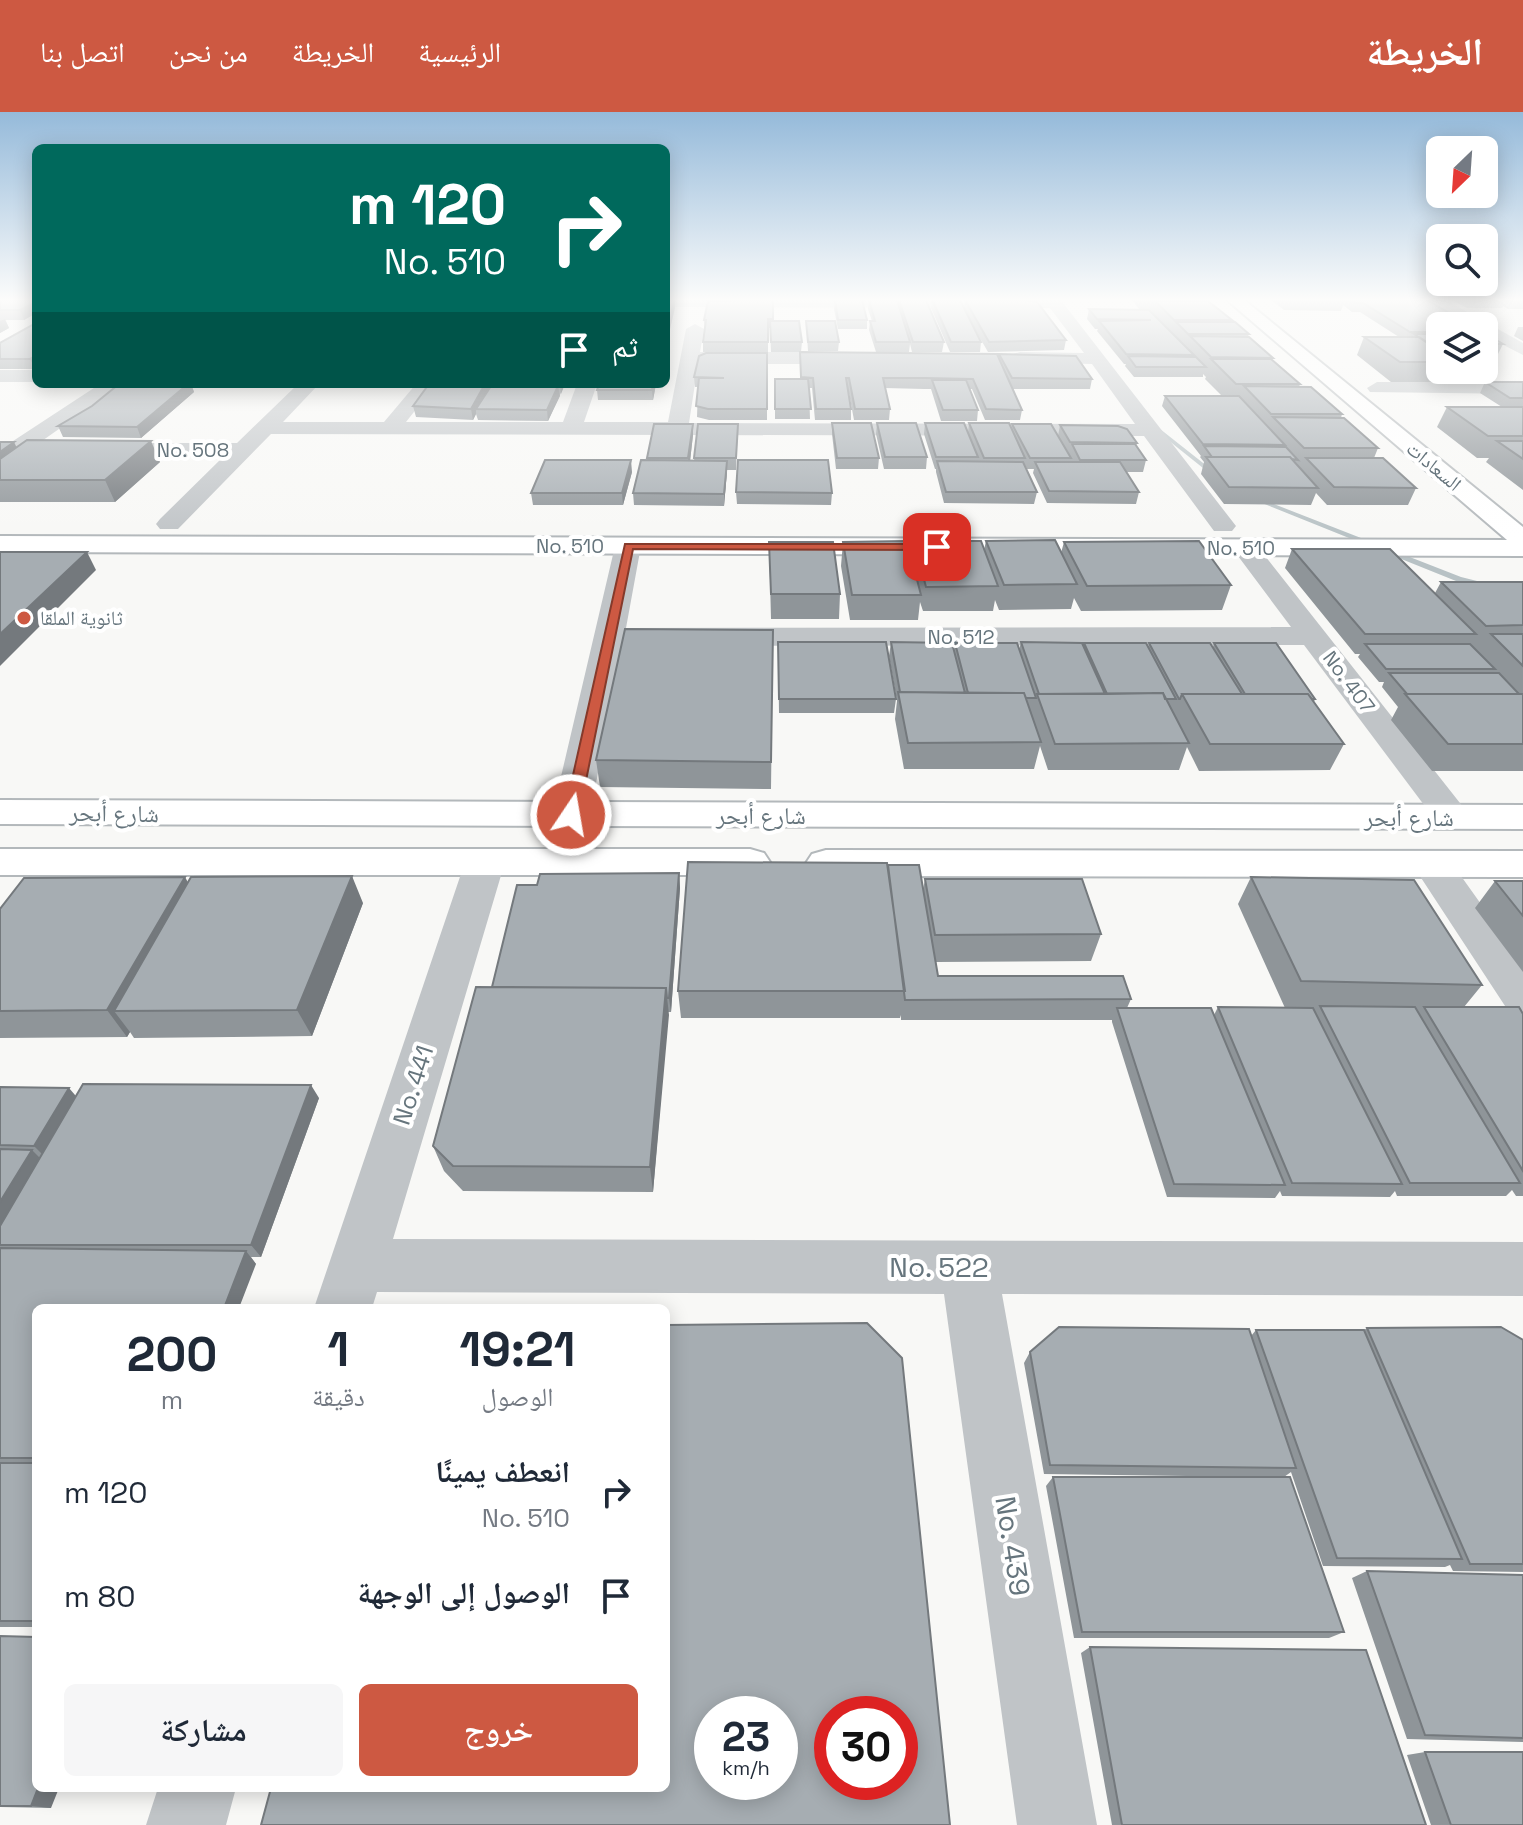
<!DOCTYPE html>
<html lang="ar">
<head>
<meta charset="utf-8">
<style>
	body { margin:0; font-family:"Space Grotesk","Noto Naskh Arabic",sans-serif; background:#f6f6f7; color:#1f2937; direction:rtl; height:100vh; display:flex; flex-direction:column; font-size:30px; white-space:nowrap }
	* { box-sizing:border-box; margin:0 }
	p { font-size:26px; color:#747a83 }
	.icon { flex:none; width:44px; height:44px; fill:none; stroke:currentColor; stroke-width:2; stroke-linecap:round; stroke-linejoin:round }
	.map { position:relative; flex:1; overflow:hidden; direction:ltr }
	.details { position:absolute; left:32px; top:1192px; width:638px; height:488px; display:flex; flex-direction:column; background:#fff; border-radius:12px; box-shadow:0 4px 20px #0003; direction:rtl }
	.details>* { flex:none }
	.banner { position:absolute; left:32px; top:32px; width:638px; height:244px; border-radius:12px; box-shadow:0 4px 20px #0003; direction:rtl; background:#00695c; color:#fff; overflow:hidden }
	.needle { width:52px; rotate:205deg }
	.fabs { position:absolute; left:1426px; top:24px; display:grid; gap:16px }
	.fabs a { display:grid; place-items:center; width:72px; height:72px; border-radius:12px; background:#fff; box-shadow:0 4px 20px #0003; font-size:40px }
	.speed { position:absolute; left:694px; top:1584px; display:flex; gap:16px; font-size:40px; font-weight:700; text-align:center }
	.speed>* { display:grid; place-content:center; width:104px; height:104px; border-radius:50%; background:#fff; box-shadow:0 4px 20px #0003; line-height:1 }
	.speed small { font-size:20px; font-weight:400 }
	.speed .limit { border:12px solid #d22; background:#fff; color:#111 }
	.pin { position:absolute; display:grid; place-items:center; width:68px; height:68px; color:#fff; margin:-34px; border-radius:16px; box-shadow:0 4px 12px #0006 }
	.me { position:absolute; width:88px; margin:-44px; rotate:12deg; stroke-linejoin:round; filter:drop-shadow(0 0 6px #0008) }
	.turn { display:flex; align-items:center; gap:28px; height:168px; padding:0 32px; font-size:36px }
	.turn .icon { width:104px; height:104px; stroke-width:2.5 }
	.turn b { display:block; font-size:56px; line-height:68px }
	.then { display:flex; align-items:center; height:76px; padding:0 32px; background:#0003; gap:16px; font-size:30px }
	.eta { display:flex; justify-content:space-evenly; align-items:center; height:136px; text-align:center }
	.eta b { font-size:48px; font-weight:600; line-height:56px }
	.cta { display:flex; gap:16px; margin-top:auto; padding:16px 32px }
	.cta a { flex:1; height:92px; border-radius:12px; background:#cd5942; color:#fff; font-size:32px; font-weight:600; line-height:92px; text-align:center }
	.cta a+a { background:#f6f6f7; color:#1f2937 }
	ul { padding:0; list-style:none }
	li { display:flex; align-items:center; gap:24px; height:104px; padding:0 32px }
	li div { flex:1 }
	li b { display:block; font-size:30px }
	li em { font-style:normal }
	header { display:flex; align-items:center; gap:48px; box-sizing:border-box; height:112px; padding:0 40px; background:#cd5942; color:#fff }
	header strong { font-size:38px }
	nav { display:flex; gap:44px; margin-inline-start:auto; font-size:28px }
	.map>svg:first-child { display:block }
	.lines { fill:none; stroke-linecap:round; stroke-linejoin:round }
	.stream { fill:#b8c2c5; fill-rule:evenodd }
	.secondary-casing { stroke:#b3b8bb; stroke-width:4 }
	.street { fill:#c0c4c7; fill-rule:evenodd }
	.secondary { fill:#fff; fill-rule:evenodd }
	.wall { fill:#8f9599 }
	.shaded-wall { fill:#74797d }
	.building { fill:#a6adb2; stroke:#74797d; stroke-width:2; fill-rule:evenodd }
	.route { fill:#cd5942; stroke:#853a2b; stroke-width:2 }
	.poi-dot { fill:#cd5942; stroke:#fff; stroke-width:3 }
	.labels { text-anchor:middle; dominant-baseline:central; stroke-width:8; stroke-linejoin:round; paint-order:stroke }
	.far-street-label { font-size:20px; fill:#66757d; stroke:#fff }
	.far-poi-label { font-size:20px; fill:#66757d; stroke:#fff; text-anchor:start }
	.street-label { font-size:24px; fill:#66757d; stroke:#fff }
	.near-street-label { font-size:28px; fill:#66757d; stroke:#fff }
</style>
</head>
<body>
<header>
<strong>الخريطة</strong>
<nav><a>الرئيسية</a><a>الخريطة</a><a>من نحن</a><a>اتصل بنا</a></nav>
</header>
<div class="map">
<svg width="1523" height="1713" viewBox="0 0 1523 1713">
	<rect width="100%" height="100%" fill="#f8f8f6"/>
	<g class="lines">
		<path class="stream" d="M1155,313l62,49v2h-4l-60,-48z
			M1257,387h4l200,78 32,8 -4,2 -33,-6 -199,-80z"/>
		<defs>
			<path id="secondary" d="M1226,187h17l280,228v29l-1523,-4v-16l1507,4z
				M0,688l1523,5v24l-1523,-5z
				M0,737h750l14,4 6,9 -6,9 -14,4h-750z
				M826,738l697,1v26l-697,-1 -14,-4 -6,-9 6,-9z"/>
		</defs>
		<use href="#secondary" class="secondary-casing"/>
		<path class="street" d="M666,187h394l176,227 -4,5h-18l-70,-95 -873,-2 -93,95h-18l-4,-5 4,-5 63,-62h-223v-14h10l90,-59h23l-84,59h198l61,-59h21l-36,38h101l32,-38h20l-30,38h157l14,-38h20l-13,38h84l18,-93 9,-5 9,5 -4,23h159l9,6 -9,6h-161l-9,59 446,1 -43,-60 -79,-2 -2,-4 2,-4 7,-2 64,1 -34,-45 -384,-1z
			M1425,187h19l79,44v12l-39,-20v-9h-15z
			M0,258h36v12h-36z
			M1377,270h146v12l-153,-2 -3,-4z
			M628,426l9,2 4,6 -15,82 665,-1 -59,-79 4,-6h18l217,275 -6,8 -13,4 -13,-4 -135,-180 -682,1 -32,169 -6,8 -13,4 -13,-4 -6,-8 63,-269 4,-6z
			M485,737l14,4 6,9 -112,377 1130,3v54l-521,-2 95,531h-80l-73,-531 -567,-2 -5,16h-58l151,-446 6,-9z
			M1432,739l14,4 77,108v51l-16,-5 -95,-145 6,-9z
			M158,1676h78l-10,37h-80z"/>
		<use href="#secondary" class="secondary"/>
	</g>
	<path class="wall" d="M0,187h36v14l-12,7h-19l4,8 -9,5z
		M773,187v22l29,21 -1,10h-30l-1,-24h-2v24h-65v-10l2,-13 -1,-9z
		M932,187l32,8 1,-7 101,40 -2,10 -76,2 -15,-26 8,16 -1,10h-30l-19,-44z
		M1131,187h74l1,2 26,19v2l17,12 -1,3 25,21 -1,2 28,24 -1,3 43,27 -1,4 37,30 -4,10 42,30 -8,17h-81l-11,-12 -5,12 -87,-1 -23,-30 3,-12 -4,-5 1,-1 -39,-50 3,-10h57l-17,-17 1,-2 -3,-3v3h-69l-9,-11 1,-2h-2l-27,-33 1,-2h-3l-8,-10 2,-10 51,1z
		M1270,187h155l15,27v44h14l-6,12h-57l-34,-27 7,-18h35l-39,-25h-8l-9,-7 -2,6 -57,-1z
		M1450,187h73v10h-15l-5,-3 -1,2h-35z
		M835,188l32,20v9h-29l-4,-20z
		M869,188l29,4 1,-4 45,42 -2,10h-30l-2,-8 -1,8h-33l-7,-22 1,-9h2l-4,-12z
		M806,209l33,21 -1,9h-30z
		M36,211v46h-36v-26z
		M1518,215h5v14l-9,-5z
		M1484,222l19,10 -5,10h-14z
		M800,240l198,5 1,-3 93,25 -2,10h-77l9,21 -2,10h-35l-13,-31h-3l9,21 -1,11h-36l-10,-32h-7l-39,-1 5,21 -1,11h-35l-6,-32 3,21v11h-36l-3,-32h-3l1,31h-35v-40h25z
		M767,241v67h-58l-12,-3 1,-30h-3l-1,-10z
		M1485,270h38v108l-37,-28 3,-4h-12l-40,-31 10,-20h55l-22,-14z
		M119,272h72l3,8 -53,46 -78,-1 -5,-11 34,-20z
		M493,272h72l-17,37 -70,-1 -2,-6 -3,6 -57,-3 -3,-11 77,-19 3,-1z
		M656,272l-3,16h-55l-1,-10z
		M832,311l47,35 -1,11h-42l-4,-35z
		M877,311l50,34 -1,12h-42l-8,-35z
		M925,311l43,10 1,-10 42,6 1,-5 46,12 2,-11 77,18 -1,3 10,14 -3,12h-17l13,20 -3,12 -89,-1 -14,-30 1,-4h-7l-3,-6 13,29 -3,12 -90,-1 -8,-31v-3h-1l-11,-35z
		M693,312v11l-3,26h4l4,-37h40l-2,46h-9l-3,36 -90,-1 -1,-12 14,-32v-3z
		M0,330l17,5 143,15 -45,40h-115z
		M632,360l-9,33h-90l-2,-12z
		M736,380l96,1 -1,12 -94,-1z
		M914,429l70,9 2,-9 75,12 3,-11 167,43 -9,25 -141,1 -7,-13 -3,11 -72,1 -4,-10 -2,11h-70l-3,-9 -2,18h-68l-9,-54 2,-24 69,18z
		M769,430l71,52 -1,25h-68z
		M1292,437l143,44 6,-11h82v189h-91l-41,-51 7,-13 -16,-20 2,-5h-5l-21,-25 2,-3h-5l-70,-86z
		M773,518l-2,159 -171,-2 -4,-27z
		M778,530l118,57 -2,14h-115z
		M891,530l63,8 1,-7 64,7 2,-8 63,4v-3l64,4 1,-4 64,4 1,-4 101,56 -1,3 30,42 -14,26 -131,1 -12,-24 -8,23h-131l-8,-24 -6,23h-130l-9,-50 2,-18 -8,-45z
		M888,753l35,25 2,-11 176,55 -10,27 -155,1 2,14 193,23 -4,9 87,7 4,-8 67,1 -47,-104 13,-27 231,108 -18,22 59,7v182h-7l-4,-6 -6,6h-109l-2,-5 -5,6 -108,-1 -2,-5 -5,7 -108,-1 -55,-175v-2h-211v-5l-1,3h-219l-3,-27z
		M679,761l1,15 -9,124h-3l-15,180 -190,-1 -19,-20 -11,-25 59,-159 45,-102z
		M1495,769h28v91l-48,-64z
		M188,770l175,21 -51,133 -178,2 -4,-6 -3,5 -127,1v-129z
		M0,975l76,9 243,2 -58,159h-10l5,7 -220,44v319h-36z
		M1367,1216l156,12v232l-70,-1 -3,-6 -5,2 -122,-1 -32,-94 -7,5 60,155 -15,6h-255l-28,-152 7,-9h205l-214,-3 -20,-111 6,-11 221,-16 5,-6h108z
		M1367,1459l156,4v167l-116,-3 -55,-161z
		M0,1524l51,172 -51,-1z
		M1090,1535l336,178h-314l-31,-172z
		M1425,1640l98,73h-92l-24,-70z"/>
	<path class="shaded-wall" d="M675,187v9l-9,38v-12z
		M36,190v11l-12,7 -4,-10z
		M5,207l4,9 -9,5v-12z
		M36,244v4h-1l1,9h-1l-5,-10z
		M188,272h3l3,8 -53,46 -4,-11z
		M485,272h5l1,4 -15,21v5l-3,6 -2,-11z
		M560,272h5l-4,10z
		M653,272h3l-3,16 -1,-10z
		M558,274l2,10 -12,25 -1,-11z
		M693,312v11l-4,35 -1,-12z
		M151,329l9,21 -45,40 -10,-22z
		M14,330l11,22 -25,16v-28z
		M631,348l1,12 -9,33 -1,-12z
		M727,349v11l-3,34v-12z
		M87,440l9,18 -96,96v-32z
		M679,761l1,15 -9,124 -2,-14z
		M352,764l11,27 -51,133 -15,-26z
		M185,765l15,27 -86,107 16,21 -3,5 -20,-27z
		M666,876l3,27 -16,177 -3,-25z
		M311,973l8,13 -58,159 -10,-12z
		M69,976l12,14 -34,57 -13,-13z
		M32,1038l13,13 -45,77v-38z
		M246,1139l10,13 -17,44h-15z
		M38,1676h21l-8,20 -20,-2z"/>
	<path class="building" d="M0,187h36v3l-16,8h-20z
		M666,187h9l-9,35z
		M773,187v20h-5v23h-65l3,-22h-2l4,-19z
		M932,187l28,1 21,42h-30z
		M1151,187h54l1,1h-54z
		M1350,187h75l46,27h-31v6h-30l-47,-29h-8z
		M835,188h27l5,20h-29z
		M869,188h28l13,42h-34l-6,-21h5z
		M899,188h27l18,42h-31z
		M965,188h61l11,2 29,38 -77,2z
		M1155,189h53l24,19h-58z
		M1089,197l60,1 45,45 -68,-1 -27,-33 52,-1 -54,-1z
		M770,209h29l3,21h-31z
		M806,209h29l4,21h-31z
		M1176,210h59l14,12h-61z
		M36,211v33l-6,3h-30v-16z
		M1414,222h26v10h-11z
		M1484,222h2l17,10h-19z
		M1190,224l59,1 24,21 -62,-1z
		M1364,225h55l21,14v11h-40z
		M800,240l197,2 25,56 -36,-1 -13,-30 -48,-1h-42l7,31h-35l-6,-31h-3l5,31h-35l-3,-31 -12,-1z
		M706,241h61v56h-59l-12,-3 3,-28h25l-30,-1 5,-21z
		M999,242l77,2 16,23 -80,-1z
		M1128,244l68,1 10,10h-70z
		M1211,247h60l29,25h-64z
		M775,267h33l3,30h-36z
		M932,268h34l12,30h-35z
		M1485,270h38v16h-13z
		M119,272h69l-51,43 -79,-1 34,-20z
		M429,272h56l-14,25 -58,-3z
		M599,272h54l-1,6h-55z
		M491,274h67l-11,24 -71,-1z
		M1244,274l67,1 31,27h-71z
		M1165,284h74l46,49 -82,-1z
		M1447,295h76v29h-35z
		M1273,305l71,1 34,30h-74z
		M832,311h39l8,35h-42z
		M877,311h39l11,34h-42z
		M925,311h39l14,34h-42z
		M969,311h40l16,35h-41z
		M654,312h39l-5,34h-41z
		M698,312h40l-2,34h-42z
		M1012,312h39l20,34h-41z
		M1060,313l58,1 9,3 10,14 -67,-1z
		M27,328l124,1 -46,39h-105v-21z
		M1497,329h26v18z
		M0,330h14l-14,10z
		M1072,332h63l11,16h-66z
		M1204,334l82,1 12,13 -6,-1 -2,-2h-78z
		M1206,345h84l28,31 -89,-1z
		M1306,346h77l33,30 -82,-1z
		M545,348h86l-9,33h-91z
		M641,348l86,1 -3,33 -91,-1z
		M738,348h90l4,33 -96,-1z
		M937,349l86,1 14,30h-91z
		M1035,350h85l19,30 -90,-1z
		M1055,428l22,44 -73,1 -18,-44z
		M907,429l14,54h-69l-9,-53z
		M914,429h67l17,45 -72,1z
		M1199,429l32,44 -144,1 -23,-44z
		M769,430h64l7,52h-69z
		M1292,437h98l86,85h-111z
		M0,440h87l-87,82z
		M1441,470h82v43l-37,1z
		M625,517l148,1 -2,132 -175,-2z
		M1491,522h32v32z
		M778,530h108l10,57h-117z
		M891,530l61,1 13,50 -65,-1z
		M1021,530l61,1 23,51h-66z
		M955,531h62l19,55h-10l-2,-5h-56z
		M1084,531h62l30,56h-11l-2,-6 -56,1z
		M1149,531h61l32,51h-60l-2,5h-1z
		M1214,531h62l39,56h-3l-4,-5h-63z
		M1365,532h105l25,25h-109z
		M1389,561h110l20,21h-112z
		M898,580l126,1 17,49 -133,1z
		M1163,581l26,50 -134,1 -18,-50z
		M1182,582h126l36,50h-134z
		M1405,582h118v50h-75z
		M688,750l199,1 18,128h-227z
		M888,753h31l19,111h185l8,23 -226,1z
		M679,761l-10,125h-2l-1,-10 -174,-1 25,-102h20l3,-11z
		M352,764l-55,134 -183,1 77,-134z
		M185,765l-78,133 -107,1v-102l24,-31z
		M1251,765l163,3 68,105 -181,-4z
		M925,767h157l19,55 -166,1z
		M1495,769h28v35z
		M476,875l190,1 -16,179 -197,-1 -20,-20z
		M1320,894l95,1 105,176h-110z
		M1218,895l95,1 89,176 -110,-1z
		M1424,895h95l4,7v157z
		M1117,896h94l74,177 -111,-1z
		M83,972l228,1 -60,160h-251v-19z
		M0,975l69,1 -35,58 -34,-1z
		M0,1037l32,1 -32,52z
		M0,1136l246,3 -22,57h-188v150h-36z
		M867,1211l35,35 48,467h-689l10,-37h395v-463zM712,1602h68v68h-68zM832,1602h68v68h-68z
		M1059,1215l190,2 47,139 -246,-3 -20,-113z
		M1501,1215l22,13v224h-53l-103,-236z
		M1256,1218h108l98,229 -125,-1z
		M0,1351h36v158h-36z
		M1053,1365h237l54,155h-262z
		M1367,1459l156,4v163l-98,-3z
		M0,1524l36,1v151h2l-7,18h-31z
		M1090,1535l276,3 60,175h-304z
		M1425,1640h98v73h-72z"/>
	<linearGradient id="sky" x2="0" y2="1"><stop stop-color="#95bada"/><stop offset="0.44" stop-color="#fcfcfb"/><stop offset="1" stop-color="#fcfcfb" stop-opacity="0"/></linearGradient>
	<rect width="1523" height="427" fill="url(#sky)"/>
	<path class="route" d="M625,432h312l5,3 -5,3 -304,-1 -54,266 -8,5 -7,-5z"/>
	<circle class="poi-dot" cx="24" cy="506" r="8"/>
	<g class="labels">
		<g class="far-street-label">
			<text x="193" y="338">No. 508</text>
			<text transform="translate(1434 354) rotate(40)">السعادات</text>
			<text x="570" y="434">No. 510</text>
			<text x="1241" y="436">No. 510</text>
			<text x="961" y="525">No. 512</text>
			<text transform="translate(1349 570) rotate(53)">No. 407</text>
		</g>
		<g class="far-poi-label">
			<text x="40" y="506">ثانوية الملقا</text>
		</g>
		<g class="street-label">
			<text transform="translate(114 701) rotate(1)">شارع أبحر</text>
			<text x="761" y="703">شارع أبحر</text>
			<text x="1409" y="705">شارع أبحر</text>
			<text transform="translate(413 973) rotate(-72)">No. 441</text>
		</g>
		<g class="near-street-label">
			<text x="939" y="1155">No. 522</text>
			<text transform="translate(1013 1434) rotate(81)">No. 439</text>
		</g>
	</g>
</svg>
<div class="fabs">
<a><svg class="needle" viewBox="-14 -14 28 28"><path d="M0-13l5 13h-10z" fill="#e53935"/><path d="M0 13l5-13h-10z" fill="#747a83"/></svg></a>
<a><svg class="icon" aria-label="search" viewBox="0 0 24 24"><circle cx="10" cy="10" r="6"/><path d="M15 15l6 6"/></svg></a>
<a><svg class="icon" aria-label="layers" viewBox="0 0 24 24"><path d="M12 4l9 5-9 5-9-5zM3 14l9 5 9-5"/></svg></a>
</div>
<div class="speed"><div>23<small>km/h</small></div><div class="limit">30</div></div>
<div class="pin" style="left:937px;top:435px;background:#d93025"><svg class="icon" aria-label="arrive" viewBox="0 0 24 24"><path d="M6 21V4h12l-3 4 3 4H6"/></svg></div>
<svg class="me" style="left:571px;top:703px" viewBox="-20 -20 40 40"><circle r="17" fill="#cd5942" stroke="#fff" stroke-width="3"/><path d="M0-11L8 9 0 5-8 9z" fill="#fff"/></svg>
<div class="banner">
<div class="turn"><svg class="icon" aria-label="right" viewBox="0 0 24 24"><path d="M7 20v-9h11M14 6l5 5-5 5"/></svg><div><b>120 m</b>No. 510</div></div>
<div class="then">ثم<svg class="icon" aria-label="arrive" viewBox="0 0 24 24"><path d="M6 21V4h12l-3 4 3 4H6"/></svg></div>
</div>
<section class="details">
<div class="eta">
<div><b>19:21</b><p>الوصول</p></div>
<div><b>1</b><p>دقيقة</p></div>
<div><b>200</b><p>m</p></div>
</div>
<ul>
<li><svg class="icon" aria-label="right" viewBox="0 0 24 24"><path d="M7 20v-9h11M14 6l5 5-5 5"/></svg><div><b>انعطف يمينًا</b><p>No. 510</p></div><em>120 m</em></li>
<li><svg class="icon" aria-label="arrive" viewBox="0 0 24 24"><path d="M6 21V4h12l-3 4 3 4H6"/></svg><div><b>الوصول إلى الوجهة</b></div><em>80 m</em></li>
</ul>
<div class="cta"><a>خروج</a><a>مشاركة</a></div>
</section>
</div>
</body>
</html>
